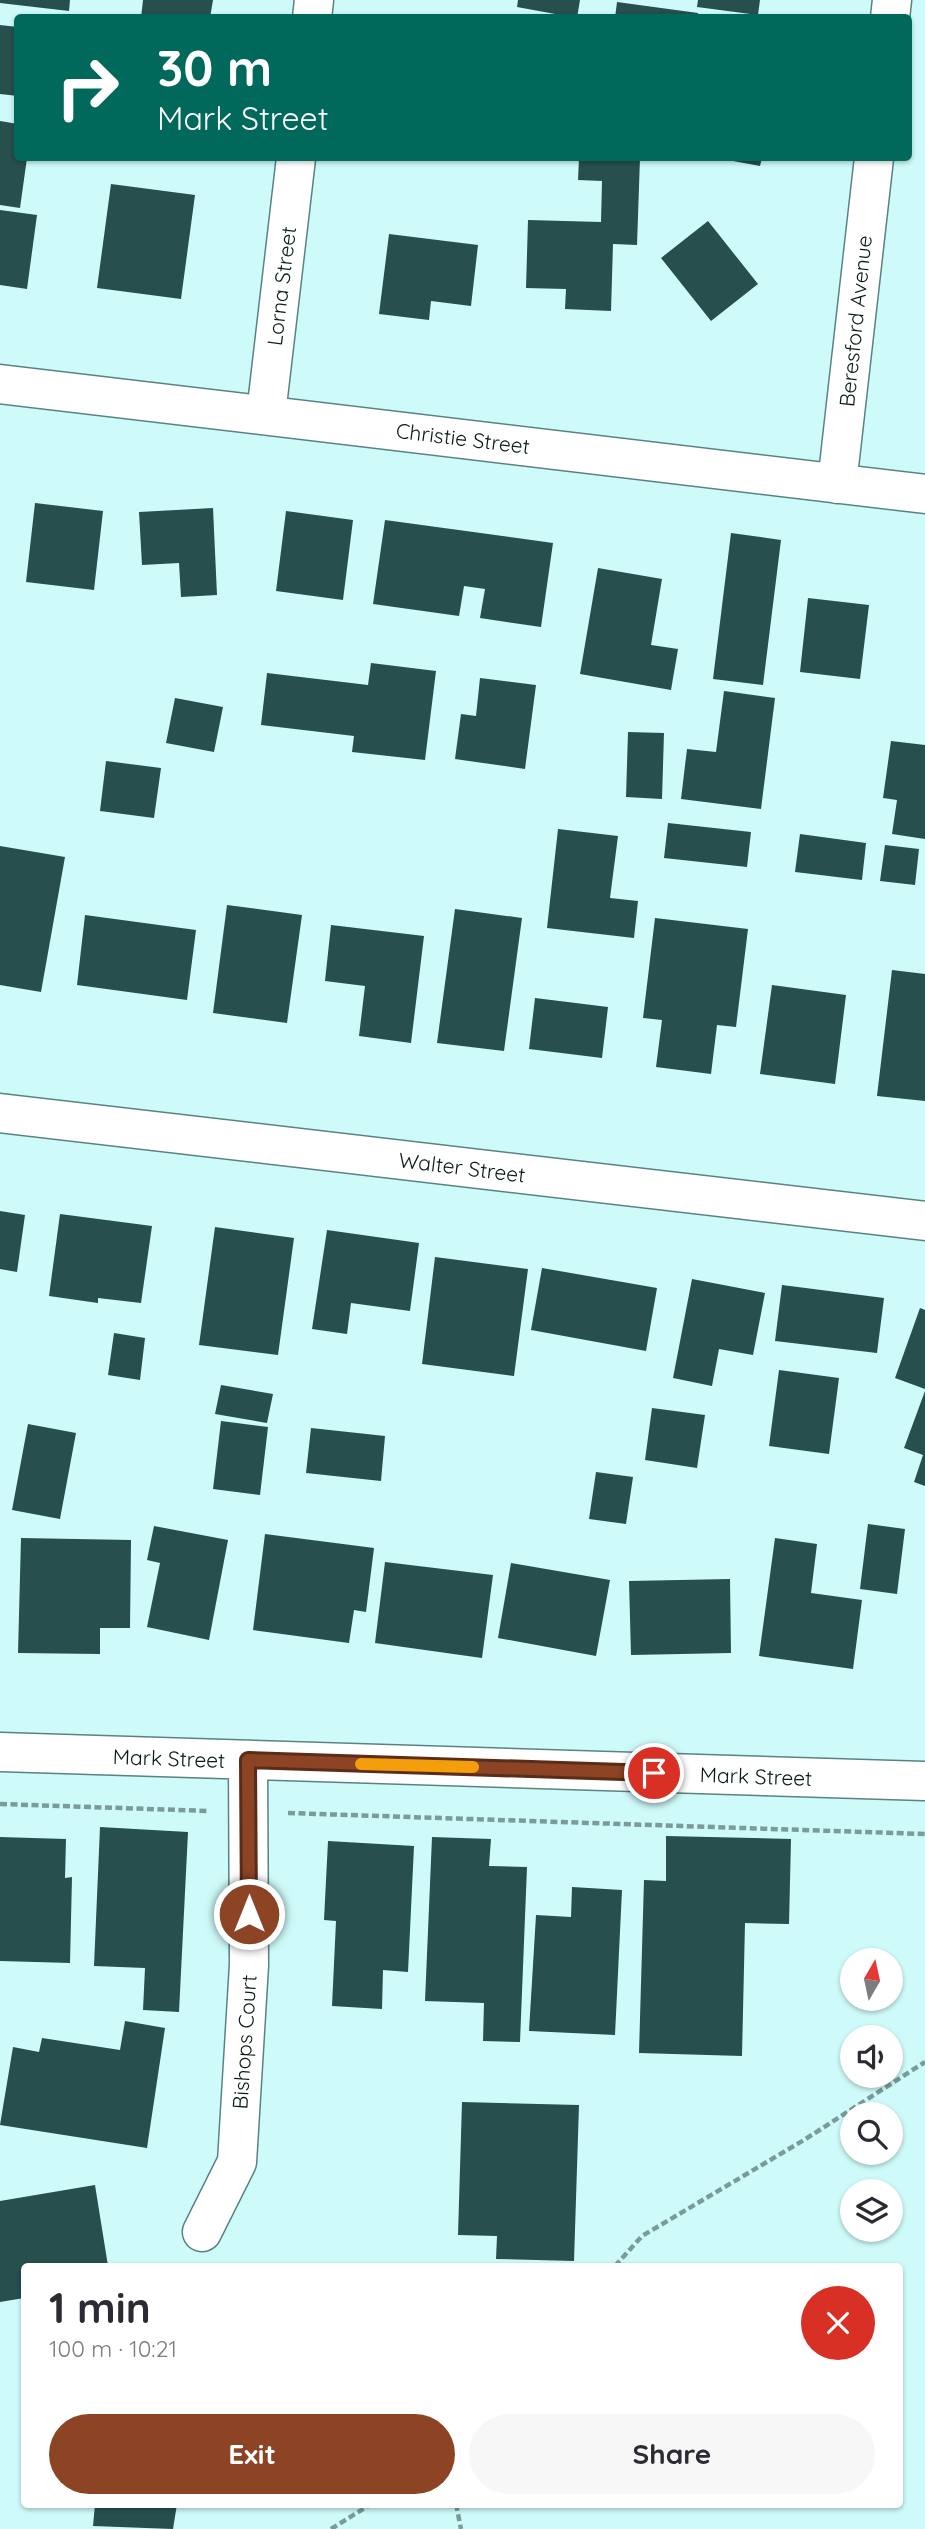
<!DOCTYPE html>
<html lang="en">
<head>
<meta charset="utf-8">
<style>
	body { margin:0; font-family:Quicksand,sans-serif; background:#f7f7f7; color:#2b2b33; height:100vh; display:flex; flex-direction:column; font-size:26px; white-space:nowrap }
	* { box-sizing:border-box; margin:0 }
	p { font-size:23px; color:#7c7c81 }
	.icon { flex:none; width:38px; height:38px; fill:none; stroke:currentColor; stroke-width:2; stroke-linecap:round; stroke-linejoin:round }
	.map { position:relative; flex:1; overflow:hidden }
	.details { position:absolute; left:21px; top:2263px; width:882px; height:245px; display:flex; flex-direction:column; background:#fff; border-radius:7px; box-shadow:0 2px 5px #0004 }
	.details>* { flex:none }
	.hud { position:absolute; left:14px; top:14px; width:898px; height:147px; border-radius:7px; box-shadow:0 2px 5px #0004; background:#00695c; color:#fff; overflow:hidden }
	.needle { width:46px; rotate:9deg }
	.fabs { position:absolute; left:840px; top:1948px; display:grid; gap:14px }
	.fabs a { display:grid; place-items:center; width:63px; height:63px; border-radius:50%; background:#fff; box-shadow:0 2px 5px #0004; font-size:35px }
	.pin { position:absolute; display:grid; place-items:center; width:60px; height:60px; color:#fff; margin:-30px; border:4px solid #fff; border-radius:50%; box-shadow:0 2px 7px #0007 }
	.me { position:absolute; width:77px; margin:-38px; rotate:0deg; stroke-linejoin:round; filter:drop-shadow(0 0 5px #0008) }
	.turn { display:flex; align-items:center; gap:24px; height:147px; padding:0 28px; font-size:32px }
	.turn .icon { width:91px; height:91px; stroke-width:2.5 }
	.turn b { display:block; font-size:49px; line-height:60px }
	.round { display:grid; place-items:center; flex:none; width:74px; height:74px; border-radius:37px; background:#f7f7f7 }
	.headline { display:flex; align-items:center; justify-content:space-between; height:119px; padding:0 28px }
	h1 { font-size:42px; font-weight:700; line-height:52px }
	.cta { display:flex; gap:14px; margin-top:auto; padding:14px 28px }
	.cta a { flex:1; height:80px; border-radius:42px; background:#8c4424; color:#fff; font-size:28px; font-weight:700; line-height:80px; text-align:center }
	.cta a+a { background:#f7f7f7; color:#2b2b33 }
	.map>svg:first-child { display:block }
	.building { fill:#264f4e }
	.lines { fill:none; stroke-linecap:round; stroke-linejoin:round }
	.minor-casing { stroke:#598381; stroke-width:41 }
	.path { stroke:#7a9b9a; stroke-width:4.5; stroke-dasharray:7 3.5; stroke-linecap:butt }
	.minor { stroke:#fff; stroke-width:38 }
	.route-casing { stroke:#5b2c17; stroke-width:18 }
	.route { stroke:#8c4424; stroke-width:12 }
	.slow { stroke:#f59e0b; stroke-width:12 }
	.labels { text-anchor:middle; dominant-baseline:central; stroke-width:7; stroke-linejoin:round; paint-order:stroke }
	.street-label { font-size:21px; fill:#091a19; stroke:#fff }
</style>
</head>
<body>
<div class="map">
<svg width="925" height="2529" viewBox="0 0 925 2529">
	<rect width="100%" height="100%" fill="#cefbf9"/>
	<path class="building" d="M0,0h70l-1,11 -69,-8z
		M143,0h70l-3,18h-69z
		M518,0h62l-3,18 -60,-11z
		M698,0h62l-2,15 -61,-8z
		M617,2l81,11 -1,5h-82z
		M0,25l18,2v69l-18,-2z
		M0,121l18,3v34h9l-7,50 -20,-3z
		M579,158h61l-3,87 -24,-1 -2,67 -46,-2 1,-20 -40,-1 2,-68 73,2 1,-41 -24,-1z
		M717,158h45l-2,8z
		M111,184l84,11 -14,104 -84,-11z
		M0,210l37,5 -10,74 -27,-4z
		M708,221l50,63 -47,37 -50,-63z
		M389,234l89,11 -7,61 -40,-5 -2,19 -50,-6z
		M35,503l68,8 -9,79 -68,-8z
		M213,508l4,87 -36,2 -2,-34 -37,2 -3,-53z
		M286,511l67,9 -10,80 -67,-9z
		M385,520l168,23 -12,84 -61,-9 5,-29 -21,-3 -5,30 -86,-12z
		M731,533l50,7 -18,145 -50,-6z
		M598,568l64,11 -11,66 27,4 -7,41 -91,-16z
		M808,598l61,7 -9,74 -60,-7z
		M371,663l65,8 -11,89 -73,-8 2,-16 -93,-11 6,-52 101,12z
		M480,678l56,7 -11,84 -70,-10 6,-45 15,2z
		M724,691l51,7 -14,111 -80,-10 6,-50 29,3z
		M175,698l48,9 -9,45 -48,-9z
		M628,732l36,1 -2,66 -36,-2z
		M891,741l34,4v94l-33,-5 5,-34 -14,-2z
		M106,761l55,7 -7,50 -54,-7z
		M668,823l83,9 -4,35 -83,-9z
		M558,829l60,7 -8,62 28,3 -4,37 -87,-10z
		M800,834l66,9 -4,37 -67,-8z
		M885,845l34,4 -4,36 -35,-4z
		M0,846l65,11 -24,135 -41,-7z
		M227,905l75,10 -15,108 -74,-10z
		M455,909l67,9 -18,133 -67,-8z
		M85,915l111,15 -9,70 -110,-15z
		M655,918l93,11 -12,98 -19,-2 -6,49 -55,-7 6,-47 -19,-2z
		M331,925l93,11 -13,107 -52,-7 6,-50 -40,-5z
		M892,970l33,4v127l-48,-5z
		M772,985l74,10 -11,89 -75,-10z
		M535,998l73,9 -6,51 -73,-9z
		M0,1211l25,4 -8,57 -17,-3z
		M60,1214l92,12 -11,77 -43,-5v5l-49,-7z
		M215,1227l79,11 -16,117 -79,-10z
		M327,1230l92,13 -9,68 -59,-8 -4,31 -35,-5z
		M435,1257l93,12 -14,107 -92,-12z
		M542,1268l115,20 -11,63 -115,-21z
		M692,1279l73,14 -12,62 -34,-6 -7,37 -39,-8z
		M782,1285l102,13 -7,55 -102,-12z
		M920,1308l5,2v79l-30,-11z
		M114,1333l31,5 -5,42 -32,-5z
		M779,1370l60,8 -10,76 -60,-8z
		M221,1385l52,9 -6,29 -52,-9z
		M925,1391v95l-11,-4 9,-27 -19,-7z
		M652,1408l53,7 -8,53 -52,-8z
		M221,1421l47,6 -8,68 -47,-6z
		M28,1424l48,9 -16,86 -48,-9z
		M311,1428l74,8 -4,45 -75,-8z
		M596,1472l37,5 -7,47 -37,-5z
		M868,1524l37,5 -8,65 -37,-5z
		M154,1526l74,14 -19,100 -62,-13 13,-64 -13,-3z
		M265,1534l109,14 -8,64 -12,-2 -5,33 -96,-13z
		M21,1538l110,2 -1,88h-30v26l-82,-1z
		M775,1538l42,6 -6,49 51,7 -9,69 -94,-13z
		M385,1562l108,13 -11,83 -107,-15z
		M511,1563l99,17 -14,76 -98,-18z
		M730,1579l1,74 -100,2 -2,-74z
		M100,1827l88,5 -9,180 -36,-2 2,-42 -51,-2z
		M666,1836l125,3 -2,85 -44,-1 -3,133 -103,-3 5,-173 22,1z
		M0,1837l66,2 -1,39 7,-1 -2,86 -70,-2z
		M432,1837l59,2 -2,27 38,1 -7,175 -37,-1 1,-38 -59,-2z
		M328,1841l86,5 -6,126 -25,-2 -1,39 -50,-3 4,-85 -12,-1z
		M572,1887l50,3 -7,145 -86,-4 7,-116 35,2z
		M125,2021l40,7 -18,120 -147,-23 13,-78 26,5 3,-14 78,12z
		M462,2102l117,3 -5,156 -78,-2 1,-23 -39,-1z
		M95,2185l13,81h-84v32l-24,4v-101z
		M95,2504h82l-4,25 -80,-3z"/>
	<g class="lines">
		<defs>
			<path id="minor" d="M312,18l2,-18
				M890,18l2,-18
				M0,384l925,110
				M266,414l30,-256
				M837,484l37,-326
				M0,1113l925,108
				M0,1752l925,29
				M202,2232l35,-70 12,-197 -1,-205"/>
		</defs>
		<use href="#minor" class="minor-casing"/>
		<path class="path" d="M0,1804l209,7
			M288,1813l637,21
			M615,2266l27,-30 162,-96 121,-78
			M456,2504l5,25
			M331,2529l40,-25"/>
		<use href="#minor" class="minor"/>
	</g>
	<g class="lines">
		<defs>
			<path id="route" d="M249,1914l-1,-154 406,13"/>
		</defs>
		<use href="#route" class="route-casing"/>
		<use href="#route" class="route"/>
		<path class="slow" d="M361,1764l112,3"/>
	</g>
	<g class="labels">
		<g class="street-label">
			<text transform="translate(281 286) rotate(-83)">Lorna Street</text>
			<text transform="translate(855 321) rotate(-84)">Beresford Avenue</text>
			<text transform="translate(463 438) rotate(7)">Christie Street</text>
			<text transform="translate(462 1167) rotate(7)">Walter Street</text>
			<text transform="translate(169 1758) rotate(2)">Mark Street</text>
			<text transform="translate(756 1776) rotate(2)">Mark Street</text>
			<text transform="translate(244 2042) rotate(-86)">Bishops Court</text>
		</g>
	</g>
</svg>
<div class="fabs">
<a><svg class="needle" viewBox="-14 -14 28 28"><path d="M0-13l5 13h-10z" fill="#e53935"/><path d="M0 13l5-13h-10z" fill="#7c7c81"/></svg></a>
<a><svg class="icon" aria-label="sound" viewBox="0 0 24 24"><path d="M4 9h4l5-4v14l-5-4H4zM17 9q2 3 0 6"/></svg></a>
<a><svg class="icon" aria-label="search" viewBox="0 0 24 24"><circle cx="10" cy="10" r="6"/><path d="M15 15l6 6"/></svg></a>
<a><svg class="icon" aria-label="layers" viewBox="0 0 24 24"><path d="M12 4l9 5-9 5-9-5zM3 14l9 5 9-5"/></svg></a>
</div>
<div class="pin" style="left:654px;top:1773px;background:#d93025"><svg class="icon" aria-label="arrive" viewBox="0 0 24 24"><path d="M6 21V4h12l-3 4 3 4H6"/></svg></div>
<svg class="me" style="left:249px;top:1914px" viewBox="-20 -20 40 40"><circle r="17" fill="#8c4424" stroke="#fff" stroke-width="3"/><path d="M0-11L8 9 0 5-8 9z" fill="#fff"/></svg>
<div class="hud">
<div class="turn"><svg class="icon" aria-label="right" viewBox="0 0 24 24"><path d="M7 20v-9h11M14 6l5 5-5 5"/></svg><div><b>30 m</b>Mark Street</div></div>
</div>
<section class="details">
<div class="headline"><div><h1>1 min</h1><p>100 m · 10:21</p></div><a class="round" style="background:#d93025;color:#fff"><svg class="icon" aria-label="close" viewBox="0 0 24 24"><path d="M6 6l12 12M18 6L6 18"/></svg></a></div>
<div class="cta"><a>Exit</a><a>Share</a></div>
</section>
</div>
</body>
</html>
